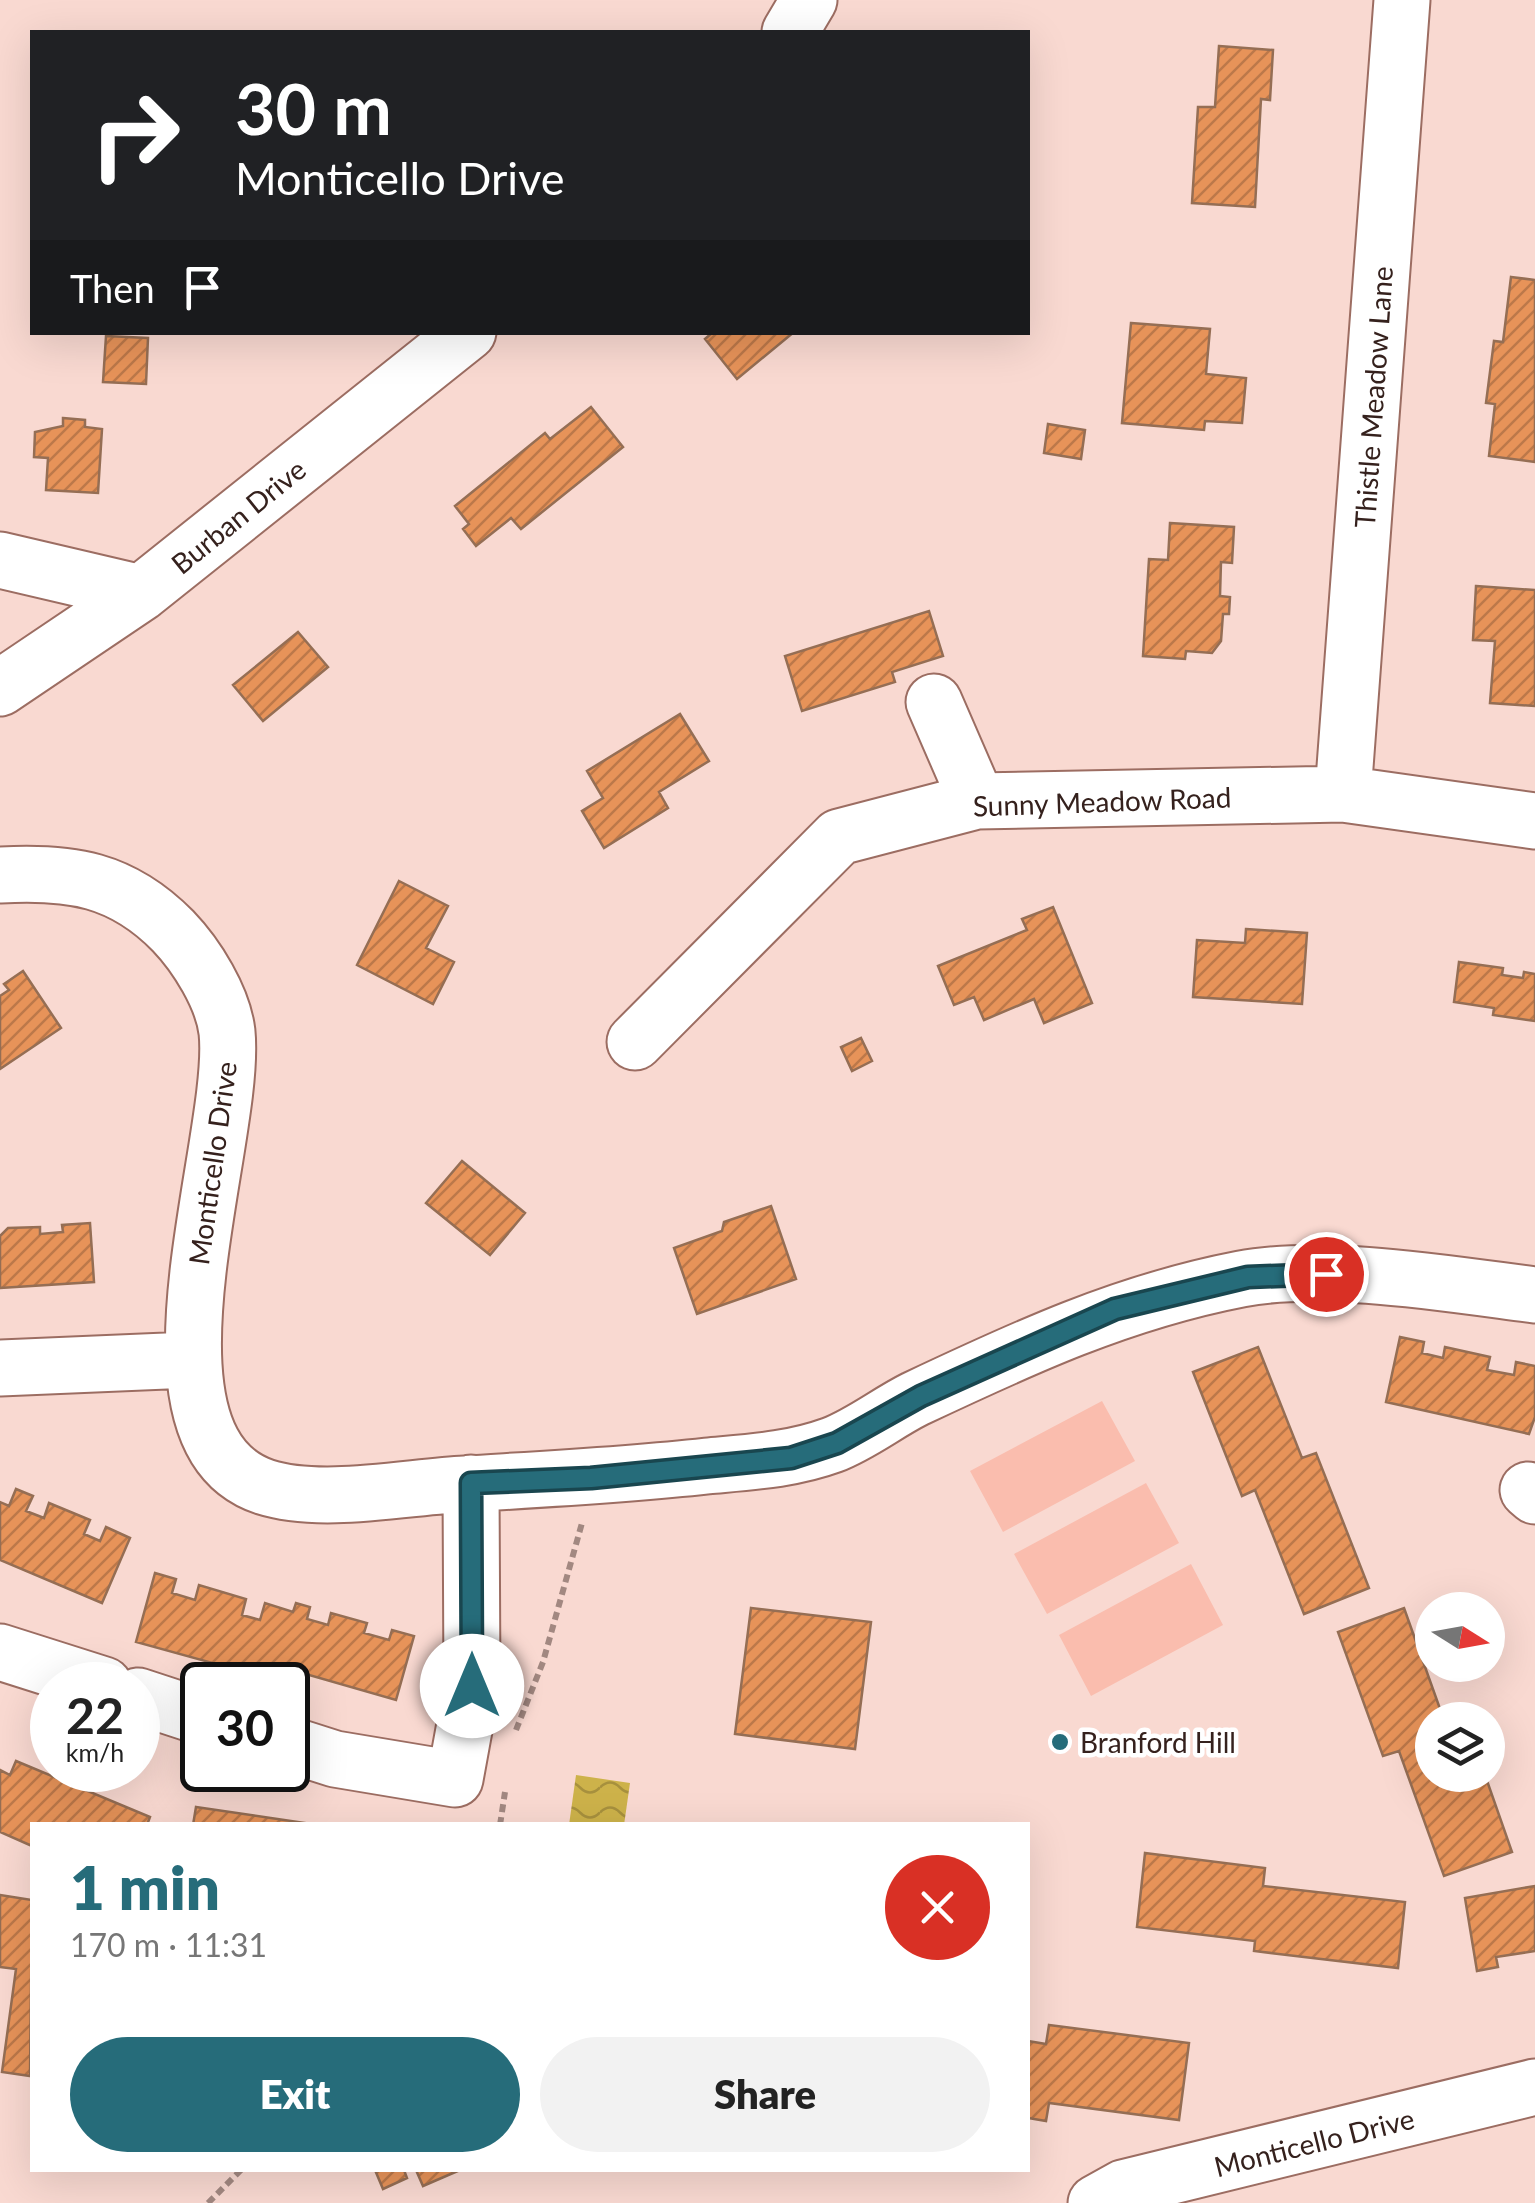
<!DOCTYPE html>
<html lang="en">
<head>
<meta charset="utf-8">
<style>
	body { margin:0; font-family:Lato,sans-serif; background:#f2f2f2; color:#222; height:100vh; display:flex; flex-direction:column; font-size:38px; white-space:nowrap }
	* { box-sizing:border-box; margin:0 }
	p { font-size:32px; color:#767676 }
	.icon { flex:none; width:55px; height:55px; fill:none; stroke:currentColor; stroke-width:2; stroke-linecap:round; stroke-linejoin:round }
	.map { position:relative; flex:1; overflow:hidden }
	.drawer { position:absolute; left:30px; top:1822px; width:1000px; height:350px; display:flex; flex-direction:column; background:#fff; border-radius:0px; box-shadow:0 10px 40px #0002 }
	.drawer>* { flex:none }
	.top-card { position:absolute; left:30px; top:30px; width:1000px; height:305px; border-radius:0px; box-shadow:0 10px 40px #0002; background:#202124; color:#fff; overflow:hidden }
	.needle { width:65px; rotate:101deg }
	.tools { position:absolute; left:1415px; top:1592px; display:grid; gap:20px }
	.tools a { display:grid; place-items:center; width:90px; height:90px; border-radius:50%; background:#fff; box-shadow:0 10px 40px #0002; font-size:50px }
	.speed { position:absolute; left:30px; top:1662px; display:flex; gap:20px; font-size:50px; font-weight:700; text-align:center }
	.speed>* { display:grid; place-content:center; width:130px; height:130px; border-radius:50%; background:#fff; box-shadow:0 10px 40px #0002; line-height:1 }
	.speed small { font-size:25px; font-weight:400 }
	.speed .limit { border:5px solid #111; border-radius:15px; background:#fff; color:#111 }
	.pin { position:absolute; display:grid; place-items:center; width:85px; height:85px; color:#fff; margin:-42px; border:5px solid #fff; border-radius:50%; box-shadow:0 2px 10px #0007 }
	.me { position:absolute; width:110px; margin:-55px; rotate:0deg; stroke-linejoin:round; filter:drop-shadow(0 0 8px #0008) }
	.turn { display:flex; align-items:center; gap:35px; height:210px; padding:0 40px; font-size:45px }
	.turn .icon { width:130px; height:130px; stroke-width:2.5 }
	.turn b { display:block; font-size:70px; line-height:85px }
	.then { display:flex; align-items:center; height:95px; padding:0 40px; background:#0003; gap:20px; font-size:38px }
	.round { display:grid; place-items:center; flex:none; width:105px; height:105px; border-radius:52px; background:#f2f2f2 }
	.overview { display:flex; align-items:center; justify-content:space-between; height:170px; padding:0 40px }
	h1 { font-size:60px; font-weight:800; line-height:75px; color:#266c7a }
	.cta { display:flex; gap:20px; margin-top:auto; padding:20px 40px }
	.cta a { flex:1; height:115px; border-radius:60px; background:#266c7a; color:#fff; font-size:40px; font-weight:800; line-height:115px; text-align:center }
	.cta a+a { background:#f2f2f2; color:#222 }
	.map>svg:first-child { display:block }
	.pitch { fill:#fabdae }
	.water { fill:url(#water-waves) }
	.building { fill:url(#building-hatch); stroke:#956e54; stroke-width:2.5 }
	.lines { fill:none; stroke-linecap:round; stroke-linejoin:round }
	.minor-casing { stroke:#9c6d62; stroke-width:59 }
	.path { stroke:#a28881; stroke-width:6; stroke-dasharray:8 5; stroke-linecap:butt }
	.minor { stroke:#fff; stroke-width:55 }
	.route-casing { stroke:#19464f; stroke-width:25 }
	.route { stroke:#266c7a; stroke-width:18 }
	.poi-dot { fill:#266c7a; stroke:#fff; stroke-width:4 }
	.labels { text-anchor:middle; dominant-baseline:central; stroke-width:9; stroke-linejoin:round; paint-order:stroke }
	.street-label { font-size:28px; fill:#35211d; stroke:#fff }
	.poi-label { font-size:28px; fill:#35211d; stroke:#fff; text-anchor:start }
</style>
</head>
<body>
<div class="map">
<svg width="1535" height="2203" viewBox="0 0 1535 2203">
	<defs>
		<pattern id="water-waves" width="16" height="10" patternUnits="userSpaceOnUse" patternTransform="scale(2.5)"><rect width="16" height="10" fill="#cdb24a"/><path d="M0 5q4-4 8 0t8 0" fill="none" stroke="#a7903d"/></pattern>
		<pattern id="building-hatch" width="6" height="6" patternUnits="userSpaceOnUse" patternTransform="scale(2.5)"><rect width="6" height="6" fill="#e79359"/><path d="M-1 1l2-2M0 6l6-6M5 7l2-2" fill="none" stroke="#bc7849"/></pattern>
	</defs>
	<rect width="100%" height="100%" fill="#f9d9d1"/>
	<path class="pitch" d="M1102,1401l33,60 -132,71 -33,-61z
		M1146,1483l33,60 -132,71 -33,-60z
		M1191,1564l32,61 -132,71 -32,-61z"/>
	<path class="water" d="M576,1775l54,8 -6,42h-55z"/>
	<path class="building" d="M1219,46l54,4 -3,50 -9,-1 -6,108 -63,-4 6,-96h17z
		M1511,277l24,3v182l-46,-6 6,-52 -9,-1 8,-62 9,1z
		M1131,323l79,6 -4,45 40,4 -4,45 -37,-2 -1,9 -82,-7z
		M713,332h81l-57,47 -32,-40z
		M106,336l42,2 -2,46 -43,-2z
		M591,407l32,40 -102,82 -10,-11 -35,28 -13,-17 6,-5 -14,-18 90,-73 5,6z
		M63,418l22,2v7l17,2 -4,64 -52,-3 2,-32 -14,-1 1,-25 28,-6z
		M1048,424l37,6 -4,29 -37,-6z
		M1170,523l64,4 -2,36 -11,-1 -1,34 10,1 -1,17h-6l-2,27 -9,12 -26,-2 -1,8 -42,-3 6,-97 19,1z
		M1476,586l59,4v116l-45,-3 5,-62 -22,-1z
		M929,611l14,45 -51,16 3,10 -93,29 -17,-55z
		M298,632l30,35 -65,54 -30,-36z
		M680,714l29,47 -50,31 9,16 -64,40 -22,-37 21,-13 -16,-27z
		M399,881l49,25 -22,42 28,14 -21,42 -76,-39z
		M1053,907l39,96 -48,20 -10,-24 -50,21 -10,-23 -20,8 -16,-39 89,-36 -5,-11z
		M1246,929l61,4 -5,71 -109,-7 4,-57 48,3z
		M1459,962l44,6 -1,7 21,3 1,-6 11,2v47l-42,-6 1,-7 -40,-6z
		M23,971l38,57 -61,41v-73l9,-6 -5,-6z
		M861,1038l11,23 -20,10 -11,-24z
		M462,1161l63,52 -35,42 -64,-52z
		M771,1206l25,73 -99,35 -23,-66 48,-17 2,-9z
		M90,1223l4,59 -94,6v-52l8,-8 32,-1v7l23,-2 -1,-7z
		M1400,1337l24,5 -2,11 21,5 2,-11 45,10 -3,13 27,5 2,-13 19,4v51l-6,17 -143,-32z
		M1258,1347l44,111 14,-5 53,135 -65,26 -49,-124 -13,6 -49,-124z
		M16,1489l17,7 -7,15 18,7 5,-15 41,17 -6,14 16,7 6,-14 24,11 -28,65 -102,-43v-58l9,4z
		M155,1573l21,6 -4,14 23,7 4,-15 47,14 -4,16 18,5 5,-17 28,9 3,-9 14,4 -3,12 21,6 3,-12 36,10 -3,10 25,7 3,-10 22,6 -18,64 -118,-34 -4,14 -138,-38z
		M751,1608l120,14 -16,127 -120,-15z
		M1404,1608l40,112h-12v55h53l27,77 -68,24 -45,-125 -16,5 -45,-124z
		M16,1761l134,56 -3,8h-115v21l-32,-14v-62l10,5z
		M196,1807l122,18h-125z
		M1145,1853l120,15 -2,18 142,16 -7,66 -144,-17 1,-10 -118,-14z
		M1535,1886v65l-39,6 2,10 -21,4 -12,-73z
		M0,1895l32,5 -2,176 -28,-4 14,-103 -16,-2z
		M1049,2025l140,18 -10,77 -130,-17 -3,18 -18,-3v-77l18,3z
		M375,2170h29l3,8 -24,11z
		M416,2170h44l-37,16z"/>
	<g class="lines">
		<defs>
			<path id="minor" d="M790,32l19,-32
				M0,560l141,33
				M0,688l141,-95 327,-261
				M934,702l43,99
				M1343,794l59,-794
				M0,875c71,-4 122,4 173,56 24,25 50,67 54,101 11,108 -104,408 38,455 56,18 142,0 200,-3 81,-5 162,-9 242,-18 43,-4 84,-6 125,-21 29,-11 55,-32 83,-46 108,-51 207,-97 326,-120 83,-16 209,5 294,16
				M635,1042l204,-205 138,-36 366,-7 192,27
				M0,1368l190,-8
				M1528,1490l7,6
				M0,1652l104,33
				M138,1696l64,21
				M288,1744l47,15 120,20 17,-93 -1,-203
				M1096,2203l27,-15 412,-101"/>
		</defs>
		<use href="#minor" class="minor-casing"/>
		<path class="path" d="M516,1730l27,-68 39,-139
			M500,1825l5,-33
			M208,2203l33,-33"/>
		<use href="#minor" class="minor"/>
	</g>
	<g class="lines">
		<defs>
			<path id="route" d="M472,1686l-1,-203 120,-5 200,-20 46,-15 84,-47 194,-87 133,-32 78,-3"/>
		</defs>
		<use href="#route" class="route-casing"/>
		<use href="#route" class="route"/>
	</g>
	<circle class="poi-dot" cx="1060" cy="1742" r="10"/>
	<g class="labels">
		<g class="street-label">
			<text transform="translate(1373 397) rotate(-86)">Thistle Meadow Lane</text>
			<text transform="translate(238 516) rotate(-39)">Burban Drive</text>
			<text transform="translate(1102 801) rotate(-2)">Sunny Meadow Road</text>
			<text transform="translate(212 1163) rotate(-82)">Monticello Drive</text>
			<text transform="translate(1314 2142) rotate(-14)">Monticello Drive</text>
		</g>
		<g class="poi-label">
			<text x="1080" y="1742">Branford Hill</text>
		</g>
	</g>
</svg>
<div class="tools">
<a><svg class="needle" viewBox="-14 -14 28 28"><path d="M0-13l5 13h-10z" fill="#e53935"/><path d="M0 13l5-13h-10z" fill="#767676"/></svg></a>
<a><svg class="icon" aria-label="layers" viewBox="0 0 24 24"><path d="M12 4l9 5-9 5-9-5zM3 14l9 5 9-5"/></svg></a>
</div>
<div class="speed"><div>22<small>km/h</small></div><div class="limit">30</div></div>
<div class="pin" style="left:1326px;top:1274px;background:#d93025"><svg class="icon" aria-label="arrive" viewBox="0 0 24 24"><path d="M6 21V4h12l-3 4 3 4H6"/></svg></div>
<svg class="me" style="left:472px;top:1686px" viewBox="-20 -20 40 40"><circle r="19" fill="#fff"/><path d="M0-13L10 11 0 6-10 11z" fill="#266c7a"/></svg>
<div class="top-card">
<div class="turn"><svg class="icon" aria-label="right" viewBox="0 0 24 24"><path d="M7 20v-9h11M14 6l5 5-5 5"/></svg><div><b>30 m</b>Monticello Drive</div></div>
<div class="then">Then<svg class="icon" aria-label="arrive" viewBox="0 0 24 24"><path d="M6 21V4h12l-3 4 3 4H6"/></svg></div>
</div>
<section class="drawer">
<div class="overview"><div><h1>1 min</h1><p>170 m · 11:31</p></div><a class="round" style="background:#d93025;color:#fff"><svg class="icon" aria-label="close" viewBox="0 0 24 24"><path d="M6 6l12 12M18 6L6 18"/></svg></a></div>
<div class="cta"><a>Exit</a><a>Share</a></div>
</section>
</div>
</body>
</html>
